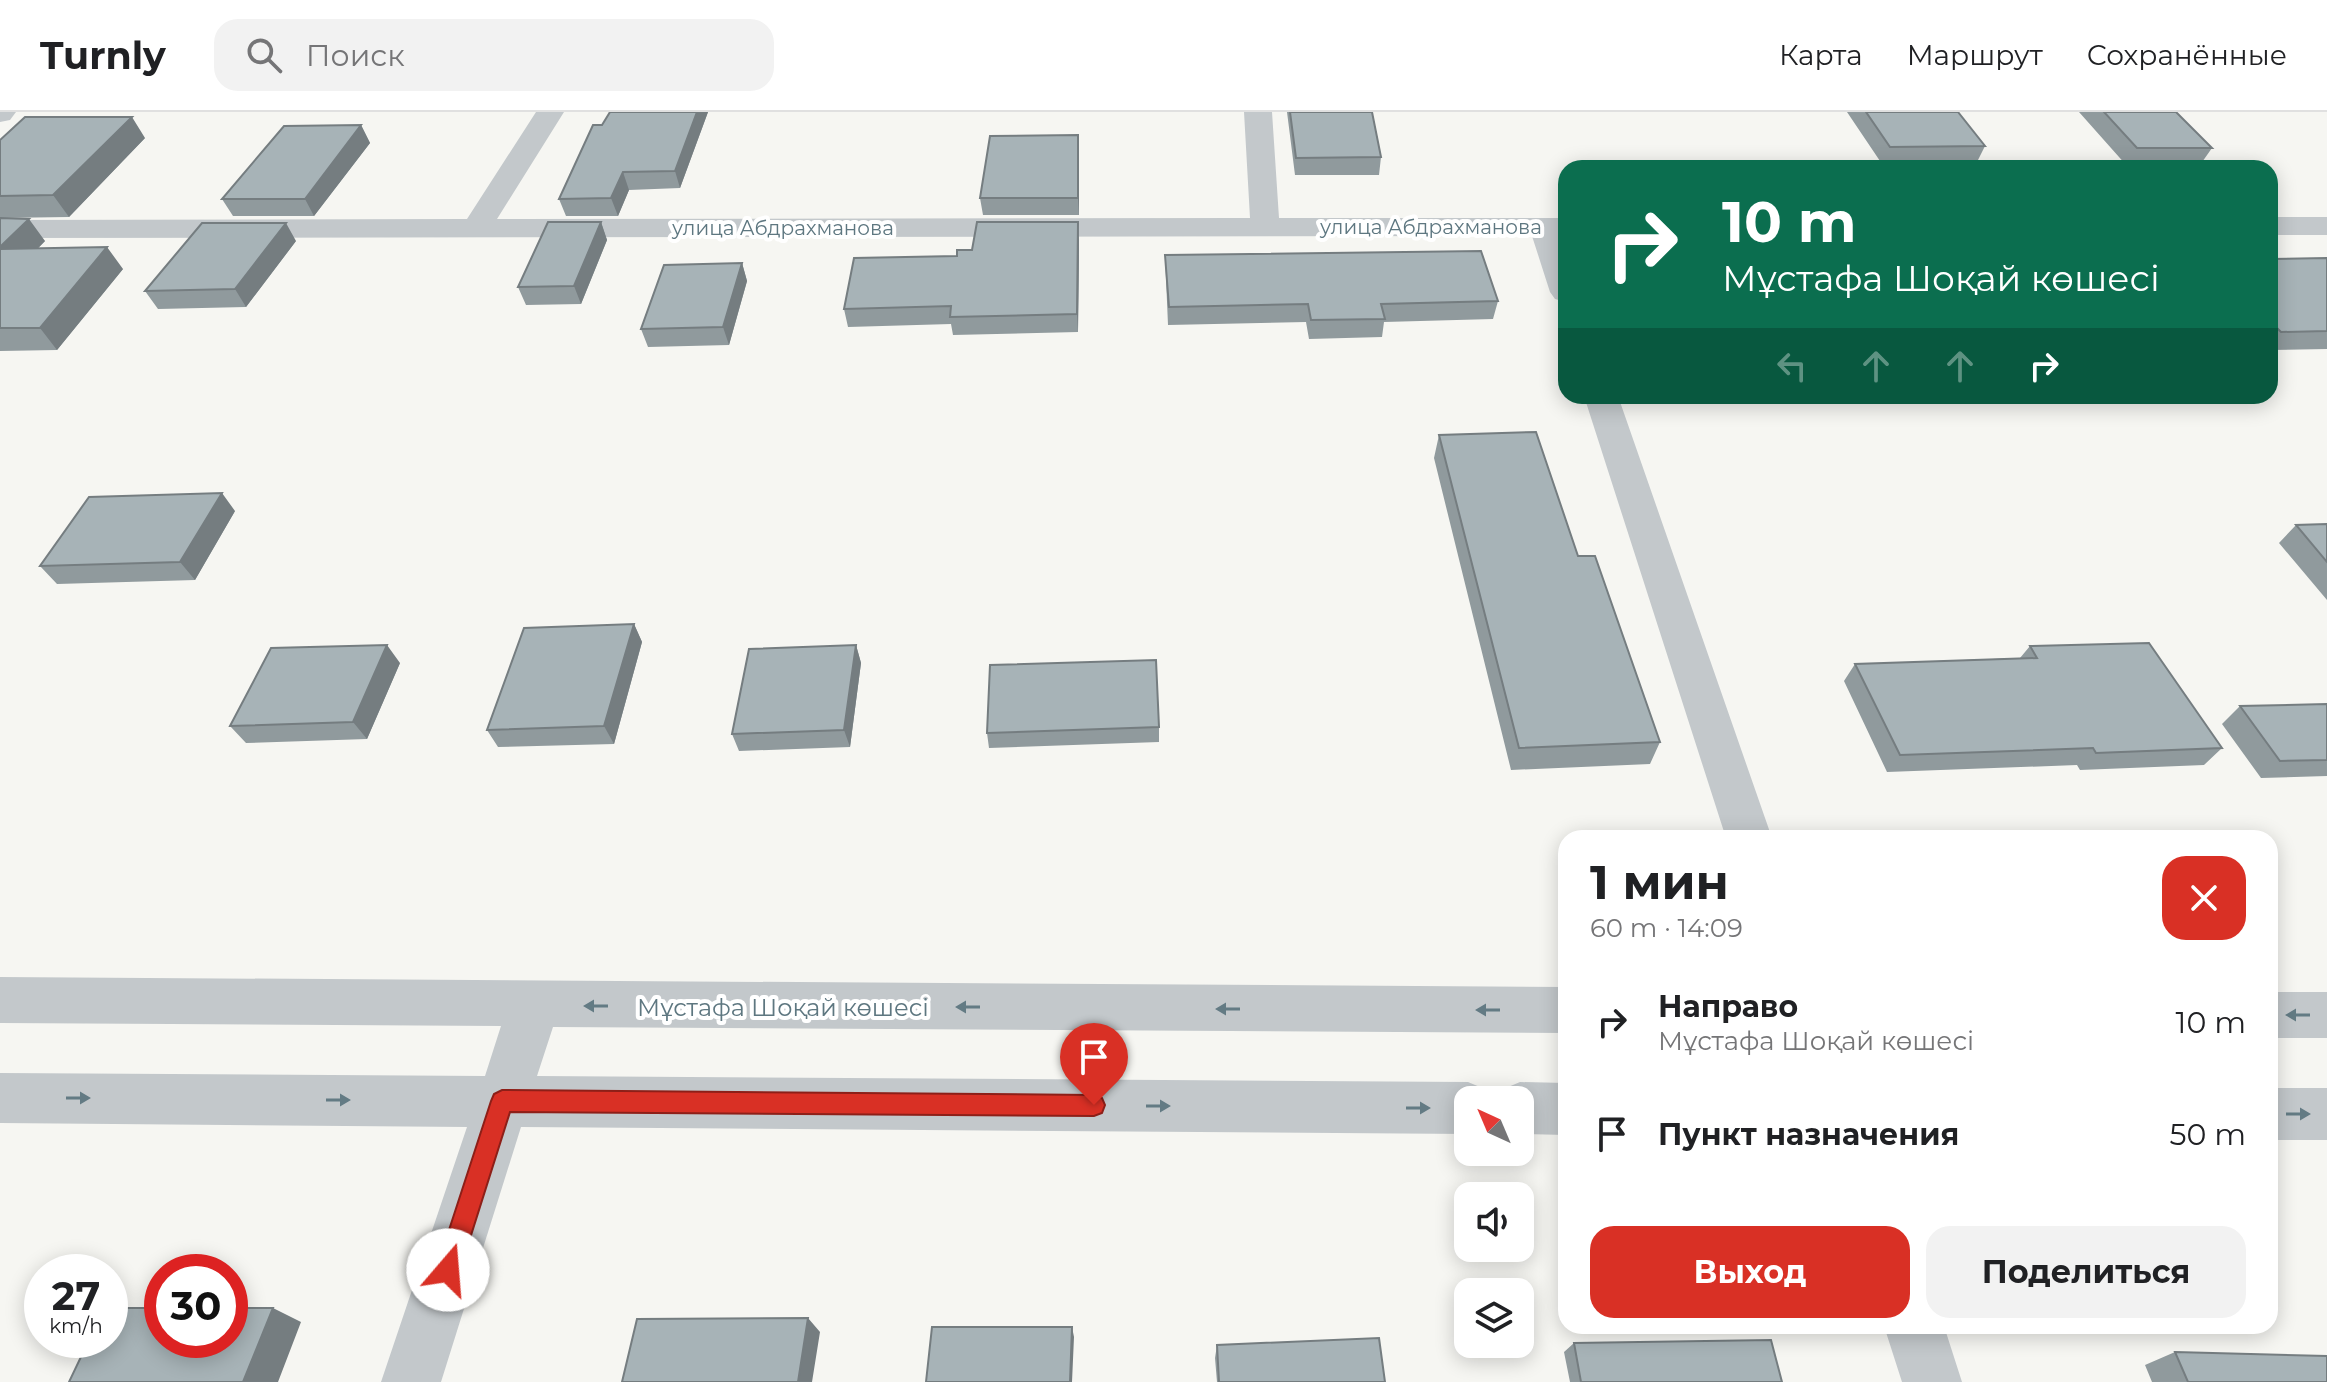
<!DOCTYPE html>
<html lang="ru">
<head>
<meta charset="utf-8">
<style>
	body { margin:0; font-family:Montserrat,sans-serif; background:#f2f2f2; color:#202124; height:100vh; display:flex; flex-direction:column; font-size:30px; white-space:nowrap }
	* { box-sizing:border-box; margin:0 }
	p { font-size:26px; color:#757577 }
	.icon { flex:none; width:44px; height:44px; fill:none; stroke:currentColor; stroke-width:2; stroke-linecap:round; stroke-linejoin:round }
	.map { position:relative; flex:1; overflow:hidden }
	.sheet { position:absolute; left:1558px; top:718px; width:720px; height:504px; display:flex; flex-direction:column; background:#fff; border-radius:24px; box-shadow:0 4px 20px #0003 }
	.sheet>* { flex:none }
	.guide { position:absolute; left:1558px; top:48px; width:720px; height:244px; border-radius:24px; box-shadow:0 4px 20px #0003; background:#0b6e4f; color:#fff; overflow:hidden }
	.needle { width:52px; rotate:316deg }
	.buttons { position:absolute; left:1454px; top:974px; display:grid; gap:16px }
	.buttons a { display:grid; place-items:center; width:80px; height:80px; border-radius:16px; background:#fff; box-shadow:0 4px 20px #0003; font-size:40px }
	.speed { position:absolute; left:24px; top:1142px; display:flex; gap:16px; font-size:40px; font-weight:700; text-align:center }
	.speed>* { display:grid; place-content:center; width:104px; height:104px; border-radius:50%; background:#fff; box-shadow:0 4px 20px #0003; line-height:1 }
	.speed small { font-size:20px; font-weight:400 }
	.speed .limit { border:12px solid #d22; background:#fff; color:#111 }
	.pin { position:absolute; display:grid; place-items:center; width:68px; height:68px; color:#fff; margin:-82px -34px; border-radius:50% 50% 50% 0; rotate:-45deg; box-shadow:0 0 8px #0007 }
	.pin .icon { rotate:45deg }
	.me { position:absolute; width:88px; margin:-44px; rotate:18deg; stroke-linejoin:round; filter:drop-shadow(0 0 6px #0008) }
	.turn { display:flex; align-items:center; gap:28px; height:168px; padding:0 32px; font-size:36px }
	.turn .icon { width:104px; height:104px; stroke-width:2.5 }
	.turn b { display:block; font-size:56px; line-height:68px }
	.lanes { display:flex; align-items:center; height:76px; padding:0 32px; background:#0003; justify-content:center; gap:40px; direction:ltr }
	.lanes .off { opacity:.35 }
	.round { display:grid; place-items:center; flex:none; width:84px; height:84px; border-radius:24px; background:#f2f2f2 }
	.summary { display:flex; align-items:center; justify-content:space-between; height:136px; padding:0 32px }
	h1 { font-size:48px; font-weight:700; line-height:60px }
	.button { display:flex; gap:16px; margin-top:auto; padding:16px 32px }
	.button a { flex:1; height:92px; border-radius:24px; background:#d93025; color:#fff; font-size:32px; font-weight:700; line-height:92px; text-align:center }
	.button a+a { background:#f2f2f2; color:#202124 }
	ul { padding:0; list-style:none }
	li { display:flex; align-items:center; gap:24px; height:112px; padding:0 32px }
	li div { flex:1 }
	li b { display:block; font-size:30px }
	li em { font-style:normal }
	header { display:flex; align-items:center; gap:48px; box-sizing:border-box; height:112px; padding:0 40px; background:#fff; border-bottom:2px solid #e0e0e0 }
	header strong { font-size:38px }
	nav { display:flex; gap:44px; margin-inline-start:auto; font-size:28px }
	.search { width:560px; height:72px; background:#f2f2f2; display:flex; align-items:center; gap:20px; box-sizing:border-box; padding:0 28px; border-radius:24px; color:#757577; font-size:30px }
	.map>svg:first-child { display:block }
	.lines { fill:none; stroke-linecap:round; stroke-linejoin:round }
	.minor { fill:#c3c8cb; fill-rule:evenodd }
	.wall { fill:#909a9d }
	.shaded-wall { fill:#757d80 }
	.building { fill:#a7b3b7; stroke:#757d80; stroke-width:2 }
	.oneway { fill:#637b84 }
	.route { fill:#d93025; stroke:#8d1f18; stroke-width:2 }
	.labels { text-anchor:middle; dominant-baseline:central; stroke-width:8; stroke-linejoin:round; paint-order:stroke }
	.far-street-label { font-size:20px; fill:#5e7780; stroke:#fff }
	.street-label { font-size:24px; fill:#5e7780; stroke:#fff }
</style>
</head>
<body>
<header>
<strong>Turnly</strong>
<div class="search"><svg class="icon" aria-label="search" viewBox="0 0 24 24"><circle cx="10" cy="10" r="6"/><path d="M15 15l6 6"/></svg>Поиск</div>
<nav><a>Карта</a><a>Маршрут</a><a>Сохранённые</a></nav>
</header>
<div class="map">
<svg width="2327" height="1270" viewBox="0 0 2327 1270">
	<rect width="100%" height="100%" fill="#f6f6f2"/>
	<g class="lines">
		<path class="minor" d="M0,0h16l-6,8 -10,2z
			M536,0h28l-67,107 753,-1 -6,-106h28l7,106h287v18h-4l4,11v55l-11,-3 -5,-7 -18,-56 -1532,2v-18l467,-1z
			M2270,105h57v18h-57z
			M1584,284h34l154,442h-46z
			M0,865l1566,10v46l-1013,-6 -16,49 931,6 19,8 4,10h-23v34l-947,-7 -80,255h-60l86,-255 -467,-4v-50l485,3 16,-50 -501,-3z
			M2270,880h57v46h-57z
			M1520,970l46,1v52l-46,-1v-34h-23l4,-10z
			M2270,976h57v52h-57z
			M1884,1214h60l18,56h-60z"/>
	</g>
	<path class="wall" d="M610,0h98l-28,76 -51,2 -11,26h-52l-7,-17z
		M1287,0h85l9,45 -2,18h-84z
		M1847,0h111l27,34 -9,18h-94z
		M2079,0h97l36,36 -12,17 -73,1z
		M361,13l9,18 -56,73h-81l-11,-17z
		M145,26l-76,79 -69,1v-78z
		M1079,41v62h-96l-3,-17z
		M0,106l45,23 -7,7 85,21 -66,81 -57,1z
		M601,110l6,18 -26,64 -55,1 -8,-18z
		M1079,128l-1,92 -125,3 -2,-11 -103,3 -4,-18 113,-53 15,-6z
		M296,129l-50,66 -88,2 -13,-18z
		M1165,143l333,46 -5,18 -109,3 -2,15 -73,2 -3,-17 -138,3z
		M2327,146v91l-57,1v-91z
		M742,151l5,18 -18,64 -81,2 -7,-18z
		M1439,323l139,121 82,186 -10,22 -139,6 -77,-312z
		M235,399l-40,69 -138,4 -17,-18z
		M2327,412v76l-48,-57 17,-18z
		M634,512l8,18 -28,102 -116,3 -11,-17z
		M856,533l5,18 -11,84 -111,4 -7,-17z
		M2030,534l192,102 -18,17 -124,5 -3,-5 -190,7 -43,-91 11,-17 165,-6z
		M400,551l-33,76 -121,4 -16,-17z
		M2327,592v72l-66,2 -39,-54 18,-18z
		M1159,615v15l-170,6 -2,-15z
		M1574,1231l208,39h-212l-6,-30z
		M1217,1233l168,37h-168l-2,-24z
		M2175,1240l152,30h-175l-7,-17z"/>
	<path class="shaded-wall" d="M697,0h11l-28,76 -5,-17z
		M132,5l13,21 -76,79 -16,-22z
		M361,13l9,18 -56,73 -9,-17z
		M1078,23l1,18v62l-1,-17z
		M623,60l6,18 -11,26 -7,-18z
		M29,107l16,22 -30,31 -15,-20v-5z
		M601,110l6,18 -26,64 -7,-18z
		M1078,110l1,18 -1,92 -1,-18z
		M286,111l10,18 -50,66 -11,-18z
		M107,135l16,22 -66,81 -17,-22z
		M742,151l5,18 -18,64 -6,-18z
		M222,381l13,18 -40,69 -15,-18z
		M634,512l8,18 -28,102 -10,-18z
		M387,533l13,18 -33,76 -14,-17z
		M856,533l5,18 -11,84 -6,-17z
		M273,1196l28,14 -23,60h-35z
		M808,1206l12,14 -8,50h-14z
		M1072,1215l2,10 -2,45h-2z"/>
	<path class="building" d="M610,0h87l-22,59 -52,1 -12,26 -52,1 34,-74h9z
		M1290,0h82l9,45 -85,1z
		M1866,0h92l27,34 -95,1z
		M2104,0h72l36,36h-75z
		M25,5h107l-79,78 -53,1v-56z
		M361,13l-56,74h-83l62,-73z
		M1078,23v63h-98l10,-62z
		M0,106l29,1 -29,28z
		M548,110h53l-27,64 -56,1z
		M977,110h101l-1,92 -127,3 1,-11 -107,3 10,-51 103,-2v-6h15z
		M202,111h84l-51,66 -90,2z
		M107,135l-67,81h-40v-79z
		M1481,139l17,50 -117,3 4,15 -74,1 -3,-16 -139,3 -4,-52z
		M2327,146v73l-46,1 -11,-11v-62z
		M742,151l-19,64 -82,2 23,-64z
		M1536,320l42,124h17l65,186 -141,6 -80,-313z
		M222,381l-42,69 -140,4 49,-69z
		M2327,412v38l-31,-37z
		M634,512l-30,102 -117,4 37,-102z
		M2149,531l73,105 -126,5 -3,-5 -193,7 -45,-91 182,-6 -7,-12z
		M387,533l-34,77 -123,4 41,-78z
		M856,533l-12,85 -112,4 17,-85z
		M1156,548l3,67 -172,6 3,-68z
		M2327,592v56l-47,1 -40,-55z
		M110,1196h52v32h68v-32h43l-30,74h-174l20,-42h21z
		M808,1206l-10,64h-176l15,-63z
		M932,1215h140l-2,55h-144z
		M1379,1226l6,44h-166l-2,-37z
		M1771,1228l11,42h-201l-7,-39z
		M2175,1240l152,4v26h-139z"/>
	<defs><path id="oneway-solid" d="M-6-.8H1V-3.2L6.5 0L1 3.2V.8H-6Z" transform="scale(2)"/></defs>
	<g class="oneway">
		<use href="#oneway-solid" transform="translate(596 894) rotate(-180)"/>
		<use href="#oneway-solid" transform="translate(968 895) rotate(-180)"/>
		<use href="#oneway-solid" transform="translate(1228 897) rotate(-180)"/>
		<use href="#oneway-solid" transform="translate(1488 898) rotate(-180)"/>
		<use href="#oneway-solid" transform="translate(2298 903) rotate(-180)"/>
		<use href="#oneway-solid" transform="translate(78 986)"/>
		<use href="#oneway-solid" transform="translate(338 988)"/>
		<use href="#oneway-solid" transform="translate(1158 994)"/>
		<use href="#oneway-solid" transform="translate(1418 996)"/>
		<use href="#oneway-solid" transform="translate(2298 1002)"/>
	</g>
	<path class="route" d="M502,978l592,5 8,3 3,7 -3,8 -8,3 -584,-4 -50,158 -4,8 -8,4 -9,-4 -3,-8 55,-169 3,-7z"/>
	<g class="labels">
		<g class="far-street-label">
			<text x="1431" y="115">улица Абдрахманова</text>
			<text x="783" y="116">улица Абдрахманова</text>
		</g>
		<g class="street-label">
			<text x="783" y="895">Мұстафа Шоқай көшесі</text>
		</g>
	</g>
</svg>
<div class="buttons">
<a><svg class="needle" viewBox="-14 -14 28 28"><path d="M0-13l5 13h-10z" fill="#e53935"/><path d="M0 13l5-13h-10z" fill="#757577"/></svg></a>
<a><svg class="icon" aria-label="sound" viewBox="0 0 24 24"><path d="M4 9h4l5-4v14l-5-4H4zM17 9q2 3 0 6"/></svg></a>
<a><svg class="icon" aria-label="layers" viewBox="0 0 24 24"><path d="M12 4l9 5-9 5-9-5zM3 14l9 5 9-5"/></svg></a>
</div>
<div class="speed"><div>27<small>km/h</small></div><div class="limit">30</div></div>
<div class="pin" style="left:1094px;top:993px;background:#d93025"><svg class="icon" aria-label="arrive" viewBox="0 0 24 24"><path d="M6 21V4h12l-3 4 3 4H6"/></svg></div>
<svg class="me" style="left:448px;top:1158px" viewBox="-20 -20 40 40"><circle r="19" fill="#fff"/><path d="M0-13L10 11 0 6-10 11z" fill="#d93025"/></svg>
<div class="guide">
<div class="turn"><svg class="icon" aria-label="right" viewBox="0 0 24 24"><path d="M7 20v-9h11M14 6l5 5-5 5"/></svg><div><b>10 m</b>Мұстафа Шоқай көшесі</div></div>
<div class="lanes"><svg class="icon off" aria-label="left" viewBox="0 0 24 24"><path d="M17 20v-9H6M10 6l-5 5 5 5"/></svg><svg class="icon off" aria-label="ahead" viewBox="0 0 24 24"><path d="M12 20V5M6 11l6-6 6 6"/></svg><svg class="icon off" aria-label="ahead" viewBox="0 0 24 24"><path d="M12 20V5M6 11l6-6 6 6"/></svg><svg class="icon" aria-label="right" viewBox="0 0 24 24"><path d="M7 20v-9h11M14 6l5 5-5 5"/></svg></div>
</div>
<section class="sheet">
<div class="summary"><div><h1>1 мин</h1><p>60 m · 14:09</p></div><a class="round" style="background:#d93025;color:#fff"><svg class="icon" aria-label="close" viewBox="0 0 24 24"><path d="M6 6l12 12M18 6L6 18"/></svg></a></div>
<ul>
<li><svg class="icon" aria-label="right" viewBox="0 0 24 24"><path d="M7 20v-9h11M14 6l5 5-5 5"/></svg><div><b>Направо</b><p>Мұстафа Шоқай көшесі</p></div><em>10 m</em></li>
<li><svg class="icon" aria-label="arrive" viewBox="0 0 24 24"><path d="M6 21V4h12l-3 4 3 4H6"/></svg><div><b>Пункт назначения</b></div><em>50 m</em></li>
</ul>
<div class="button"><a>Выход</a><a>Поделиться</a></div>
</section>
</div>
</body>
</html>
